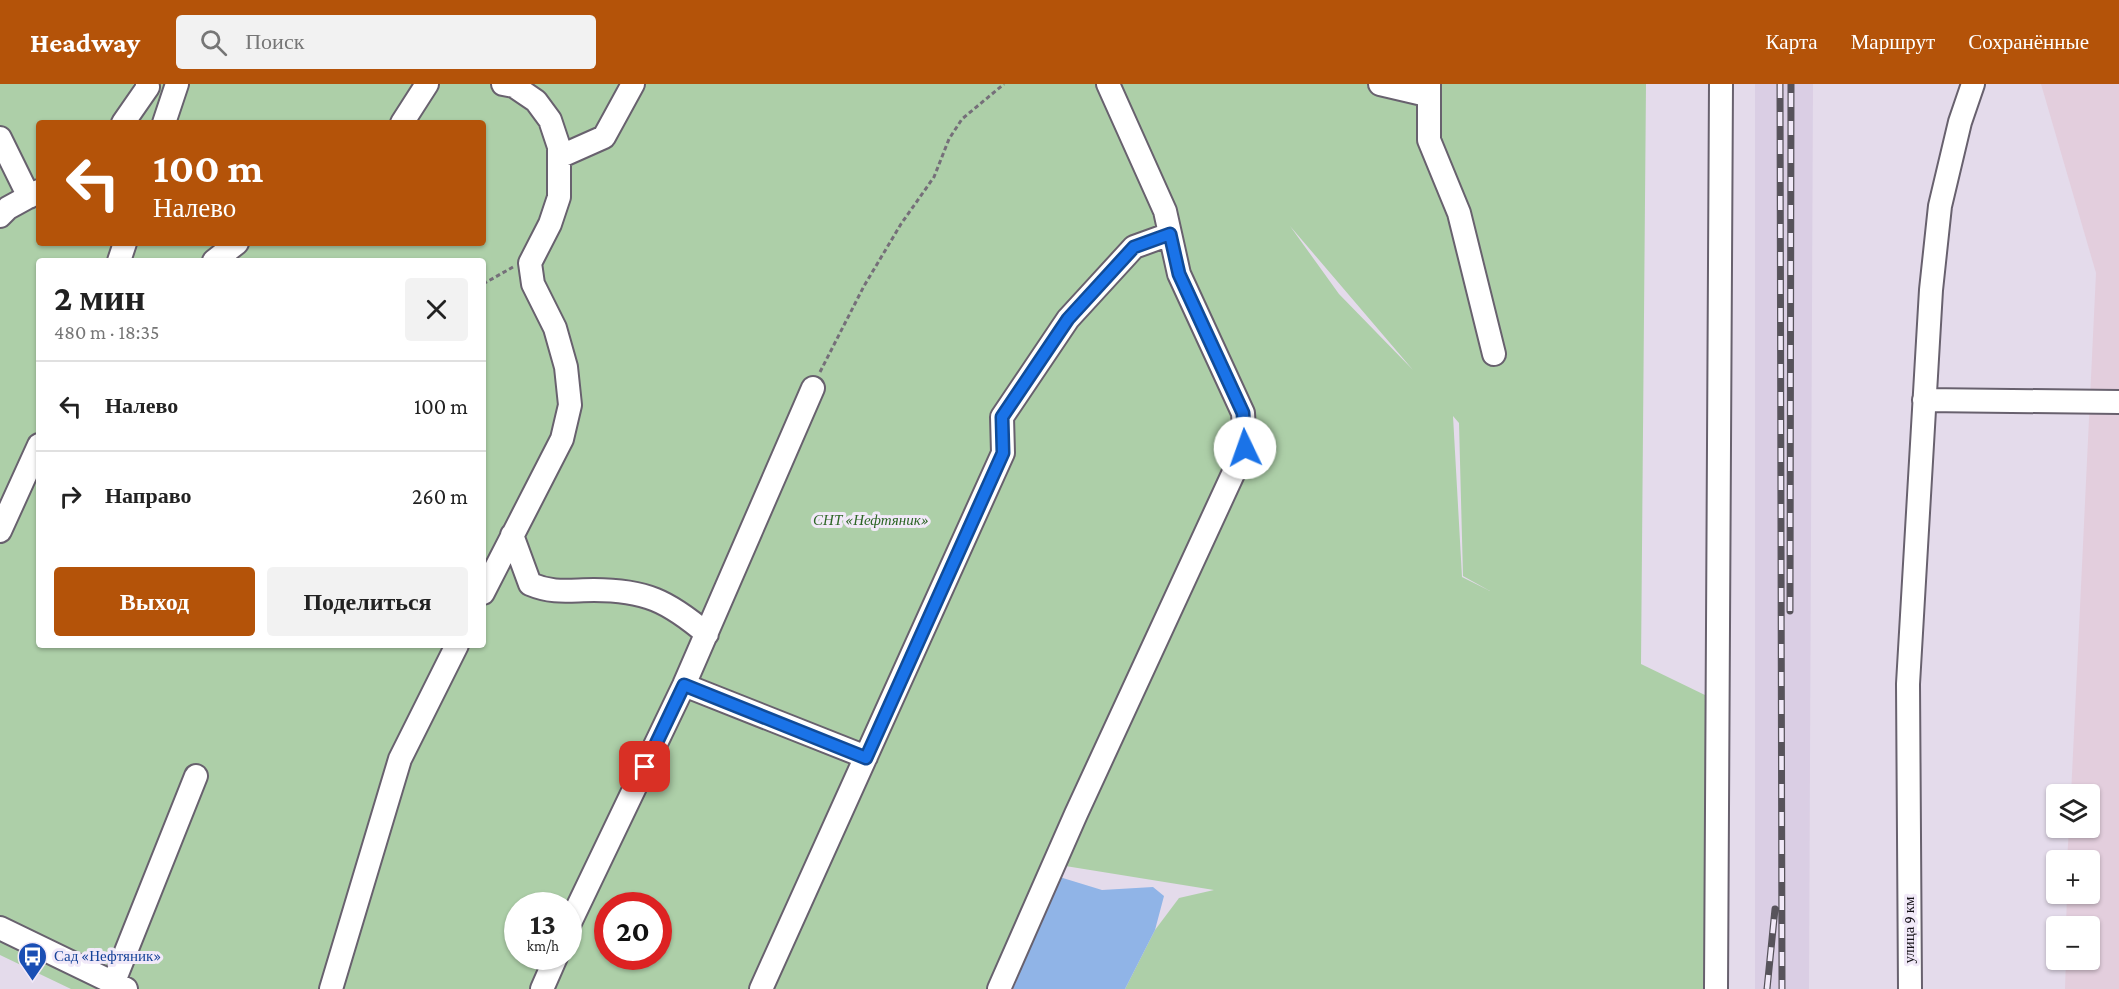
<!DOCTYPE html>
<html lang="ru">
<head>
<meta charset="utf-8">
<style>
	body { margin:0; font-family:"Crimson Pro",serif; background:#f2f2f2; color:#222; height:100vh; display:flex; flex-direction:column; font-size:22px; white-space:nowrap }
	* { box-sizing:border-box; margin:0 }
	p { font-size:20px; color:#767676 }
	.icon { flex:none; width:33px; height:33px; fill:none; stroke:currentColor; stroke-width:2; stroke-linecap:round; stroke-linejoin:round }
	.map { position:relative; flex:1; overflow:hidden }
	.panel { position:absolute; left:36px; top:174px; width:450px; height:390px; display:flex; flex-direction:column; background:#fff; border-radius:6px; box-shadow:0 2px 4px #0004 }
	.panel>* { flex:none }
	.guide { position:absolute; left:36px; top:36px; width:450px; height:126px; border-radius:6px; box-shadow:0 2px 4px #0004; background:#b45309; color:#fff; overflow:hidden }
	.buttons { position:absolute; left:2046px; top:700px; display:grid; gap:12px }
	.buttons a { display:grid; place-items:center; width:54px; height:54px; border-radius:6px; background:#fff; box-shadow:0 2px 4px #0004; font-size:30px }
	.speed { position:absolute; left:504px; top:808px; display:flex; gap:12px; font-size:30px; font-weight:700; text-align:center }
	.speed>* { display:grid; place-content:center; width:78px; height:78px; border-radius:50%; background:#fff; box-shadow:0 2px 4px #0004; line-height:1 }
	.speed small { font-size:15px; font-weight:400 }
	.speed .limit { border:9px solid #d22; background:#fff; color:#111 }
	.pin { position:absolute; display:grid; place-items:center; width:51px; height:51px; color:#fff; margin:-26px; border-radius:12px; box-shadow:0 3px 9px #0006 }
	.me { position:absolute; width:66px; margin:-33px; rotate:357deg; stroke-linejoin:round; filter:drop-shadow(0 0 4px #0008) }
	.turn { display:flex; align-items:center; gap:21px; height:126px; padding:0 18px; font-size:27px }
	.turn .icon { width:78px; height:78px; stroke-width:2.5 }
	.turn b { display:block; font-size:42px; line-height:51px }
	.round { display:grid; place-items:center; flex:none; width:63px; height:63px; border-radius:6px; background:#f2f2f2 }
	.summary { display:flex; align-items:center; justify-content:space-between; height:102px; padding:0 18px }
	h1 { font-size:36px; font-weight:700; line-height:45px }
	.cta { display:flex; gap:12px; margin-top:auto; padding:12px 18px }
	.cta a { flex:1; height:69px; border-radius:6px; background:#b45309; color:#fff; font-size:24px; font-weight:700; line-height:69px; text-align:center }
	.cta a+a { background:#f2f2f2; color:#222 }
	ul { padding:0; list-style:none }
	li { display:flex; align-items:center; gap:18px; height:90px; padding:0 18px; border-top:2px solid #e0e0e0 }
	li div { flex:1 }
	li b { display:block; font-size:22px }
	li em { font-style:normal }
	header { display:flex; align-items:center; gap:36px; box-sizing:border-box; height:84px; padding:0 30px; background:#b45309; color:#fff }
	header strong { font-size:28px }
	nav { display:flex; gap:33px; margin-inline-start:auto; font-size:21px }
	.search { width:420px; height:54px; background:#f2f2f2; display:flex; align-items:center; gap:15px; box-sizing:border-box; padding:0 21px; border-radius:6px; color:#767676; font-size:22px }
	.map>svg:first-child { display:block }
	.built { fill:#dacee4 }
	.industrial { fill:#e3cedd }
	.green { fill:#adcfa8; fill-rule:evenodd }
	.water { fill:#90b4e7 }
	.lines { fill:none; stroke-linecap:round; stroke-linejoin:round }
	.minor-casing { stroke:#68616e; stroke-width:26 }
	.path { stroke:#756f79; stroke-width:3; stroke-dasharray:4.5 3; stroke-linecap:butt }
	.minor { stroke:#fff; stroke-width:22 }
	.rail-casing { stroke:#57535b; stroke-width:7 }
	.rail { stroke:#f1e9f8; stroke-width:4.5; stroke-dasharray:14; stroke-linecap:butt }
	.route-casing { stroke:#114b97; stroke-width:15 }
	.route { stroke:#1a73e8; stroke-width:10 }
	.labels { text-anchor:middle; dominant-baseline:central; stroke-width:6; stroke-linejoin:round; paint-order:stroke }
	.park-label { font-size:15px; font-style:italic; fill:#2c6525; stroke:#f1e9f8 }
	.street-label { font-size:15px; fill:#151217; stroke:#f1e9f8 }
	.transit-label { font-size:15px; fill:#164399; stroke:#f1e9f8; text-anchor:start }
</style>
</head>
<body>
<header>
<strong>Headway</strong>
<div class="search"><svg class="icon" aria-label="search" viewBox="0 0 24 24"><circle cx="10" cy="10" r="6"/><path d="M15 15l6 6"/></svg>Поиск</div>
<nav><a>Карта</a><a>Маршрут</a><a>Сохранённые</a></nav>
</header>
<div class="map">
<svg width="2119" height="905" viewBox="0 0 2119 905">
	<rect width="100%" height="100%" fill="#e4dbeb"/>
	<path class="built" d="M1755,0h58l-4,905h-54z"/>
	<path class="industrial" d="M2041,0h78v905h-54l1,-29h24v-33h-24l1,-33h23v-33h-23l2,-33h21v-33h-19l25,-522z"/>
	<path class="green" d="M0,0h1646l-5,580 66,32 -3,293h-579l30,-59 24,-32 35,-8 -161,-26 -51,125h-931l-71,-34zM39,39h444v120h-444zM1290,142l123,144 -74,-76zM39,177h444v384h-444zM1453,332l6,7 4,153 27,15 -28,-14zM518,822h50v51h-50zM608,822h50v51h-50z"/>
	<path class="water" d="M1053,791l49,15 51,-3 11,9 -9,34 -30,59h-112l8,-19 3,-28z"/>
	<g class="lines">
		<defs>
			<path id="minor" d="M1380,0l47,11
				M1429,0v56l30,73 35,141
				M123,39l25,-36 -1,-3
				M164,39l13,-39
				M402,39l25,-39
				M0,54l29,59
				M559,73l45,-20 29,-53
				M0,132l8,-8 31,-17
				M119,177l6,-18
				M214,177l23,-18
				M1924,316l195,2
				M0,447l39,-86
				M512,451l18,49c24,10 40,6 64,6 51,0 74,11 113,44
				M483,509l79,-154 8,-34 -4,-38 -11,-39 -22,-44 -3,-21 20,-39 9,-27v-50l-9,-27 -14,-19 -22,-15 -11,-2
				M684,601l182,72
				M568,843l116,-242 129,-297
				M0,844l126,61
				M113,900l83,-208
				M331,905l69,-230 57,-114
				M542,905l14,-32
				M761,905l242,-536 -1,-36 66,-98 66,-72 36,-13
				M999,905l77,-175 169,-366 -2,-35 -64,-139 -14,-63 -57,-127
				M1716,905l5,-905
				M1910,905l-2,-305 23,-394 9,-84 20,-84 13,-38"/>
		</defs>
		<use href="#minor" class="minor-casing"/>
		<path class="path" d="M483,200l30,-17
			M820,288l44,-86 37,-62 33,-47 15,-38 13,-20 42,-35"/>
		<use href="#minor" class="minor"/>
		<defs>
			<path id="rail" d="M1780,0l2,905
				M1790,527l1,-527
				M1767,905l8,-80"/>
		</defs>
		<use href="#rail" class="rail-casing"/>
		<use href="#rail" class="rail"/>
	</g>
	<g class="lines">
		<defs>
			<path id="route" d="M645,683l39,-82 182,73 137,-305 -1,-36 66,-98 66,-72 36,-13 9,40 64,139 2,35"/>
		</defs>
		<use href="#route" class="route-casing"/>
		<use href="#route" class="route"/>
	</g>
	<defs>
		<symbol id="bus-pin" viewBox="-11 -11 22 30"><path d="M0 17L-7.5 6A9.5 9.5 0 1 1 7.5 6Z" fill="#1a4fb4" stroke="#f1e9f8"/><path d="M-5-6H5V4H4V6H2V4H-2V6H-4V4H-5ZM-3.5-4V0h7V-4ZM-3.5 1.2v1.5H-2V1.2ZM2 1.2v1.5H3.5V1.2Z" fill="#fff"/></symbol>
	</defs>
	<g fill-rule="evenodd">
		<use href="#bus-pin" x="16" y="856" width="33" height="45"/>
	</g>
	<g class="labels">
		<g class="park-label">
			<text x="871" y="436">СНТ «Нефтяник»</text>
		</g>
		<g class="street-label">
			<text transform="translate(1909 846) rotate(-90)">улица 9 км</text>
		</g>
		<g class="transit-label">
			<text x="54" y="872">Сад «Нефтяник»</text>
		</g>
	</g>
</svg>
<div class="buttons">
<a><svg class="icon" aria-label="layers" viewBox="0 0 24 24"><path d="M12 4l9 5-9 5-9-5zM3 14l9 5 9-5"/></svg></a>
<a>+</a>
<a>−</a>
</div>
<div class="speed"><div>13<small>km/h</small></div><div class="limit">20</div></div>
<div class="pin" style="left:645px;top:683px;background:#d93025"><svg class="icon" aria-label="arrive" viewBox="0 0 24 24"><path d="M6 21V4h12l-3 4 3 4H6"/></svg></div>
<svg class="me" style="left:1245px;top:364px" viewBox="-20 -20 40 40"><circle r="19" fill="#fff"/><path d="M0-13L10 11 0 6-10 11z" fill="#1a73e8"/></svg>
<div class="guide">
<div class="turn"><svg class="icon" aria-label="left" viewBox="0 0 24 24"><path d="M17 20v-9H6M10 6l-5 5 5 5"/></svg><div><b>100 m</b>Налево</div></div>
</div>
<section class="panel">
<div class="summary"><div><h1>2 мин</h1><p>480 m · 18:35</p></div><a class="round"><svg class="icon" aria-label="close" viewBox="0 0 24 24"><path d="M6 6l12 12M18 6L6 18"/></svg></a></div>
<ul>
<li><svg class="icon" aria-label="left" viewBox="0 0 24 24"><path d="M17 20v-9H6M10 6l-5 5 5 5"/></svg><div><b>Налево</b></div><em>100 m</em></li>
<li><svg class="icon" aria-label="right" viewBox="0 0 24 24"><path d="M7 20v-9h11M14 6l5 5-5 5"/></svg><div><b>Направо</b></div><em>260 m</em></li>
</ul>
<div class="cta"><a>Выход</a><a>Поделиться</a></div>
</section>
</div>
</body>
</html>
